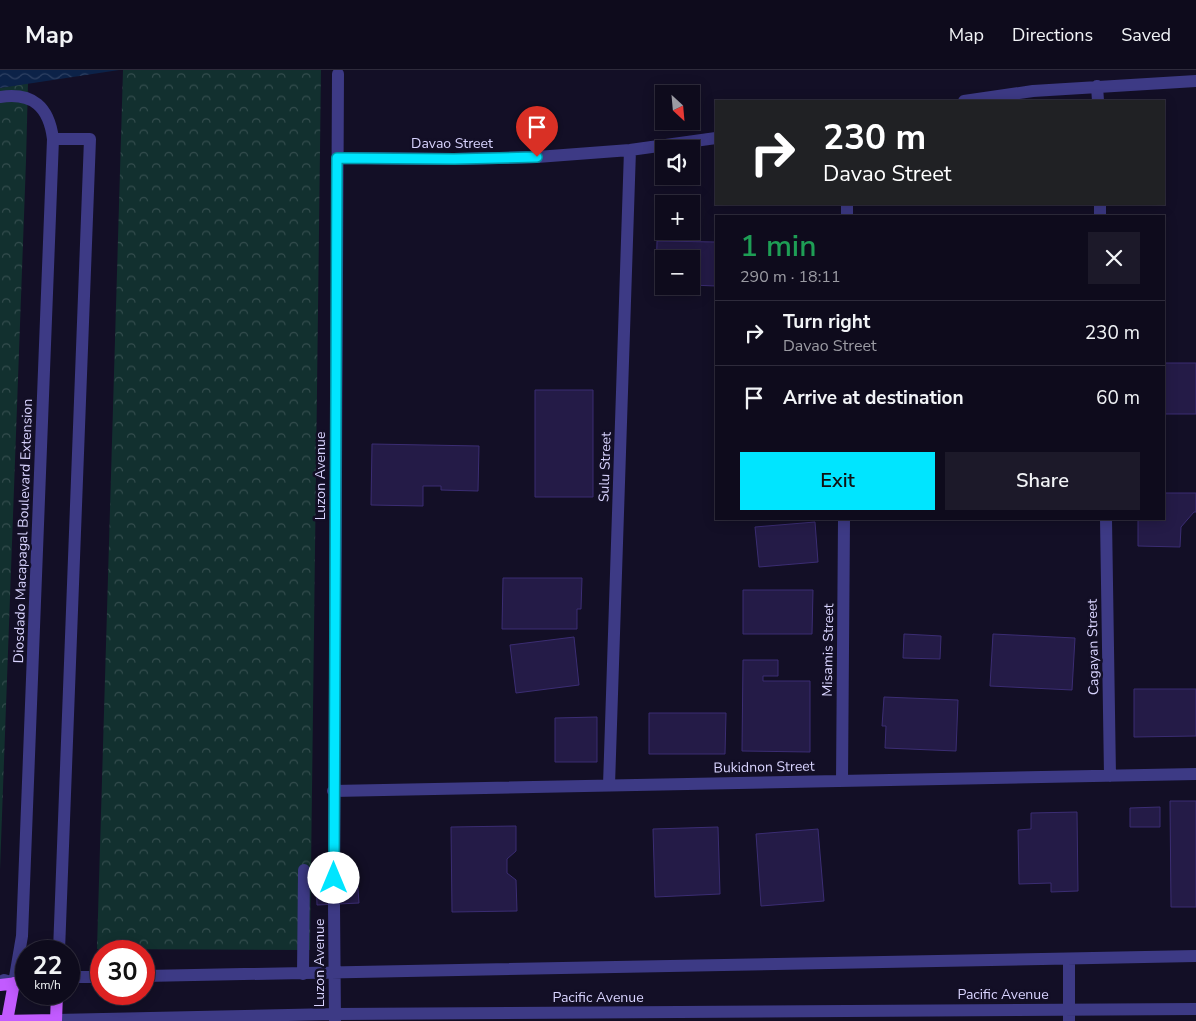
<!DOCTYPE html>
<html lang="en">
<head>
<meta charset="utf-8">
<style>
	body { margin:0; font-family:"Nunito Sans",sans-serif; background:#1c1929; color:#f1f3f6; height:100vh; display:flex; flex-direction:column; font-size:19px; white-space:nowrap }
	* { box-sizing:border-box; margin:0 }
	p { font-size:16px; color:#9b9ba3 }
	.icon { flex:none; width:28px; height:28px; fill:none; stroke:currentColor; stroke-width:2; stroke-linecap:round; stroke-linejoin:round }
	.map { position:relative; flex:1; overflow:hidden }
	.details { position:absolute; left:715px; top:145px; width:450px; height:305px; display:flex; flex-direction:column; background:#0e0b1c; border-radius:0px; box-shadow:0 2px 12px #0003,0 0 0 1px #2e2b3b }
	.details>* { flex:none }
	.banner { position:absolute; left:715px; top:30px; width:450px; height:105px; border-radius:0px; box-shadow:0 2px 12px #0003,0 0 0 1px #2e2b3b; background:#202124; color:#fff; overflow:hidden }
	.needle { width:32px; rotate:154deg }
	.tools { position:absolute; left:655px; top:15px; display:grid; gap:10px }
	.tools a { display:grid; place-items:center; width:45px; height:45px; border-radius:0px; background:#0e0b1c; box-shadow:0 2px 12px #0003,0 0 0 1px #2e2b3b; font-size:25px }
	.speed { position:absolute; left:15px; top:870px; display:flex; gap:10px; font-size:25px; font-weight:700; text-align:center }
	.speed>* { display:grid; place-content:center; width:65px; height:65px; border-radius:50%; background:#0e0b1c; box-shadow:0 2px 12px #0003,0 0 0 1px #2e2b3b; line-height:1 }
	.speed small { font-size:12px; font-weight:400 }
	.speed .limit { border:8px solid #d22; background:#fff; color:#111 }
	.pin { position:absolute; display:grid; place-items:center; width:42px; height:42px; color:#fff; margin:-51px -21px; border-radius:50% 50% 50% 0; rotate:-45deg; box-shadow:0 0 5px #0007 }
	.pin .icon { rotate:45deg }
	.me { position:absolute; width:55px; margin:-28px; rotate:0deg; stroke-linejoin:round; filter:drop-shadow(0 0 4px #0008) }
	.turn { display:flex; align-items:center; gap:18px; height:105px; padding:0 25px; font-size:22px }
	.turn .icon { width:65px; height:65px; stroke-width:2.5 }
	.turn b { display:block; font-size:35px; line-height:42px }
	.round { display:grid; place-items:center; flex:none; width:52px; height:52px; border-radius:0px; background:#1c1929 }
	.overview { display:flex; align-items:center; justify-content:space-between; height:85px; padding:0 25px }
	h1 { font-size:30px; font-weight:600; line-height:38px; color:#1e9e55 }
	.action { display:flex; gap:10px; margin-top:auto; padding:10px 25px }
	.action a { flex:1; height:58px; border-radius:0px; background:#00e5ff; color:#111; font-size:20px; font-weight:600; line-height:58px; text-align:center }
	.action a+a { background:#1c1929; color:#f1f3f6 }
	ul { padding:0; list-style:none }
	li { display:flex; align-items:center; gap:15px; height:65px; padding:0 25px; border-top:1px solid #2e2b3b }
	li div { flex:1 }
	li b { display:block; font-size:19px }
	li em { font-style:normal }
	header { display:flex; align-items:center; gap:30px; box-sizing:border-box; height:70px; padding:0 25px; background:#0e0b1c; border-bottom:1px solid #2e2b3b }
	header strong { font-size:24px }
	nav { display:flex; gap:28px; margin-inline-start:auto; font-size:18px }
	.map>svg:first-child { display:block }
	.forest { fill:url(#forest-crowns) }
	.water { fill:url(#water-waves) }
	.building { fill:#241b47; stroke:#3b2d73 }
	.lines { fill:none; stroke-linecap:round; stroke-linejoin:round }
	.minor-tunnel { stroke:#312d47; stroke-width:12; stroke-dasharray:12 6; stroke-linecap:butt }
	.minor { stroke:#3d3a85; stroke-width:12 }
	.major { stroke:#c25bff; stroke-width:12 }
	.route-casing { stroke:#0095a6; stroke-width:12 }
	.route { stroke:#00e5ff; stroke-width:9 }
	.labels { text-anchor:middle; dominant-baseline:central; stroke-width:5; stroke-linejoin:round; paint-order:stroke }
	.street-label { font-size:14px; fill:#d9d4ff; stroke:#130f26 }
</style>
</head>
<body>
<header>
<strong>Map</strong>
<nav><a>Map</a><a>Directions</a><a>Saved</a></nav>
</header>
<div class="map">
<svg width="1196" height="951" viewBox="0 0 1196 951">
	<defs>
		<pattern id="forest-crowns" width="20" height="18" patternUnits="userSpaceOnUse" patternTransform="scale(1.25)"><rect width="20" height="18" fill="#12302f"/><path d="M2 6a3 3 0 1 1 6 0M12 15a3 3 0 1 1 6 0" fill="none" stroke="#344d4e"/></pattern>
		<pattern id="water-waves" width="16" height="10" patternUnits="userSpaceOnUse" patternTransform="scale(1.25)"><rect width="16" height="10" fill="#0c2248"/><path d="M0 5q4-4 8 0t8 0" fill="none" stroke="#2f4163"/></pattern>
	</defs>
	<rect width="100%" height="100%" fill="#130f26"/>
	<path class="forest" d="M123,0h198l-11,880 -213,-1z
		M28,13l-2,78 -26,709v-782z"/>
	<path class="water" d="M0,0h119l-119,18z"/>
	<path class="building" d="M657,171l59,1v44l-25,-1v-26h-27v26h-8z
		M1164,293h32v51h-32z
		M535,320h58v107h-58z
		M372,374l107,2 -1,45 -37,-1v-4h-18v20l-52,-1z
		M1164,423h32v19h-2l-13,15 -1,20 -42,-1v-27h26z
		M815,452l3,40 -59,5 -4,-40z
		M503,508h79l-1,31h-4v20h-75z
		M743,520h70l-1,44h-69z
		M904,564l37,2 -1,23 -37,-1z
		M993,564l82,4 -3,52 -82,-4z
		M574,567l5,48 -63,8 -6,-48z
		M743,590h35v16h-15v5h47v71l-68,-1z
		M1134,619h62v47l-62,1z
		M884,627l74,3 -2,51 -71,-3 1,-22h-4z
		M649,643h77l-1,41h-76z
		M597,647v45h-42v-44z
		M1170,731h26v106h-25z
		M1160,737v20h-30v-19z
		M1077,742l1,79 -27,1v-9l-32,1 -1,-54 13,-1v-16z
		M516,756v25l-9,8v14l9,7 1,31 -65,1 -1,-85z
		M718,757l2,67 -65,3 -2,-68z
		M818,759l6,72 -63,5 -5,-72z
		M357,806l2,27 -42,2 -1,-27z"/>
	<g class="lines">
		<path class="minor-tunnel" d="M334,834v-26"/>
		<path class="minor" d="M1097,16l1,15
			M0,27c33,-5 49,10 53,42l-31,797 -8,47 -10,-3
			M964,31l69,-10 163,-10
			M53,69h37l-31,812
			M337,88l117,1 83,-2 93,-7 86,-12
			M1100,134v12
			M847,146v-12
			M1106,449l4,257
			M842,711l2,-262
			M609,715l21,-635
			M333,721l863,-17
			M334,808l4,-804
			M334,834l1,117
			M303,904l1,-104
			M144,906l1052,-20
			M69,907h32
			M56,950l278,-6 862,-5
			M1069,951v-62"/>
		<path class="major" d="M0,915l26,-3
			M0,951l56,-1
			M7,951l7,-38
			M56,951l1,-27"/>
	</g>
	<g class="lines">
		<defs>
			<path id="route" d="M334,808l3,-720 117,1 83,-2"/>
		</defs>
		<use href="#route" class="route-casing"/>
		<use href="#route" class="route"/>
	</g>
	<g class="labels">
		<g class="street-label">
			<text x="452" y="73">Davao Street</text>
			<text transform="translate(605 397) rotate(-88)">Sulu Street</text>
			<text transform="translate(320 406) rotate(-90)">Luzon Avenue</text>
			<text transform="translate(23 461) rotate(-88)">Diosdado Macapagal Boulevard Extension</text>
			<text transform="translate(1093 577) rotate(-91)">Cagayan Street</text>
			<text transform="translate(828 580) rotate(-89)">Misamis Street</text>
			<text transform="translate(764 697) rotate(-1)">Bukidnon Street</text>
			<text transform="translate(319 893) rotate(-90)">Luzon Avenue</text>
			<text x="1003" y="924">Pacific Avenue</text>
			<text x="598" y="927">Pacific Avenue</text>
		</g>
	</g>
</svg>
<div class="tools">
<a><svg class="needle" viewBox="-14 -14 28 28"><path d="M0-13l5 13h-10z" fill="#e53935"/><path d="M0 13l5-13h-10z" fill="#9b9ba3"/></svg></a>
<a><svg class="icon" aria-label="sound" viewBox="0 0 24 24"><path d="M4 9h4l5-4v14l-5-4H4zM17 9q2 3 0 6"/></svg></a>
<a>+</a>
<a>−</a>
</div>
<div class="speed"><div>22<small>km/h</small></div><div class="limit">30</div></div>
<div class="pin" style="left:537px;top:87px;background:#d93025"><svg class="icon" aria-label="arrive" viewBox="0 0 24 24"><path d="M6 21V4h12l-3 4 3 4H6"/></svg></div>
<svg class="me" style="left:334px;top:808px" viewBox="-20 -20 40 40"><circle r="19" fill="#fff"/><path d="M0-13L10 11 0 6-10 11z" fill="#00e5ff"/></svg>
<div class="banner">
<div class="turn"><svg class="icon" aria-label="right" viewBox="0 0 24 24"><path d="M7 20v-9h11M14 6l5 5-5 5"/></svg><div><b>230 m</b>Davao Street</div></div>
</div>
<section class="details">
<div class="overview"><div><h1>1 min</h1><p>290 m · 18:11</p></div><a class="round"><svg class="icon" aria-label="close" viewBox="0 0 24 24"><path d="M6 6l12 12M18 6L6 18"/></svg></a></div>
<ul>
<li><svg class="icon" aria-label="right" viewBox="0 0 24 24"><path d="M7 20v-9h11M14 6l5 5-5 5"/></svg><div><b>Turn right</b><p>Davao Street</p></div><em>230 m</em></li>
<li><svg class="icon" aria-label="arrive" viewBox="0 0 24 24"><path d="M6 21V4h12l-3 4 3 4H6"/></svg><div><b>Arrive at destination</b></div><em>60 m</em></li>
</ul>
<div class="action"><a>Exit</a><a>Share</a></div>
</section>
</div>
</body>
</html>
